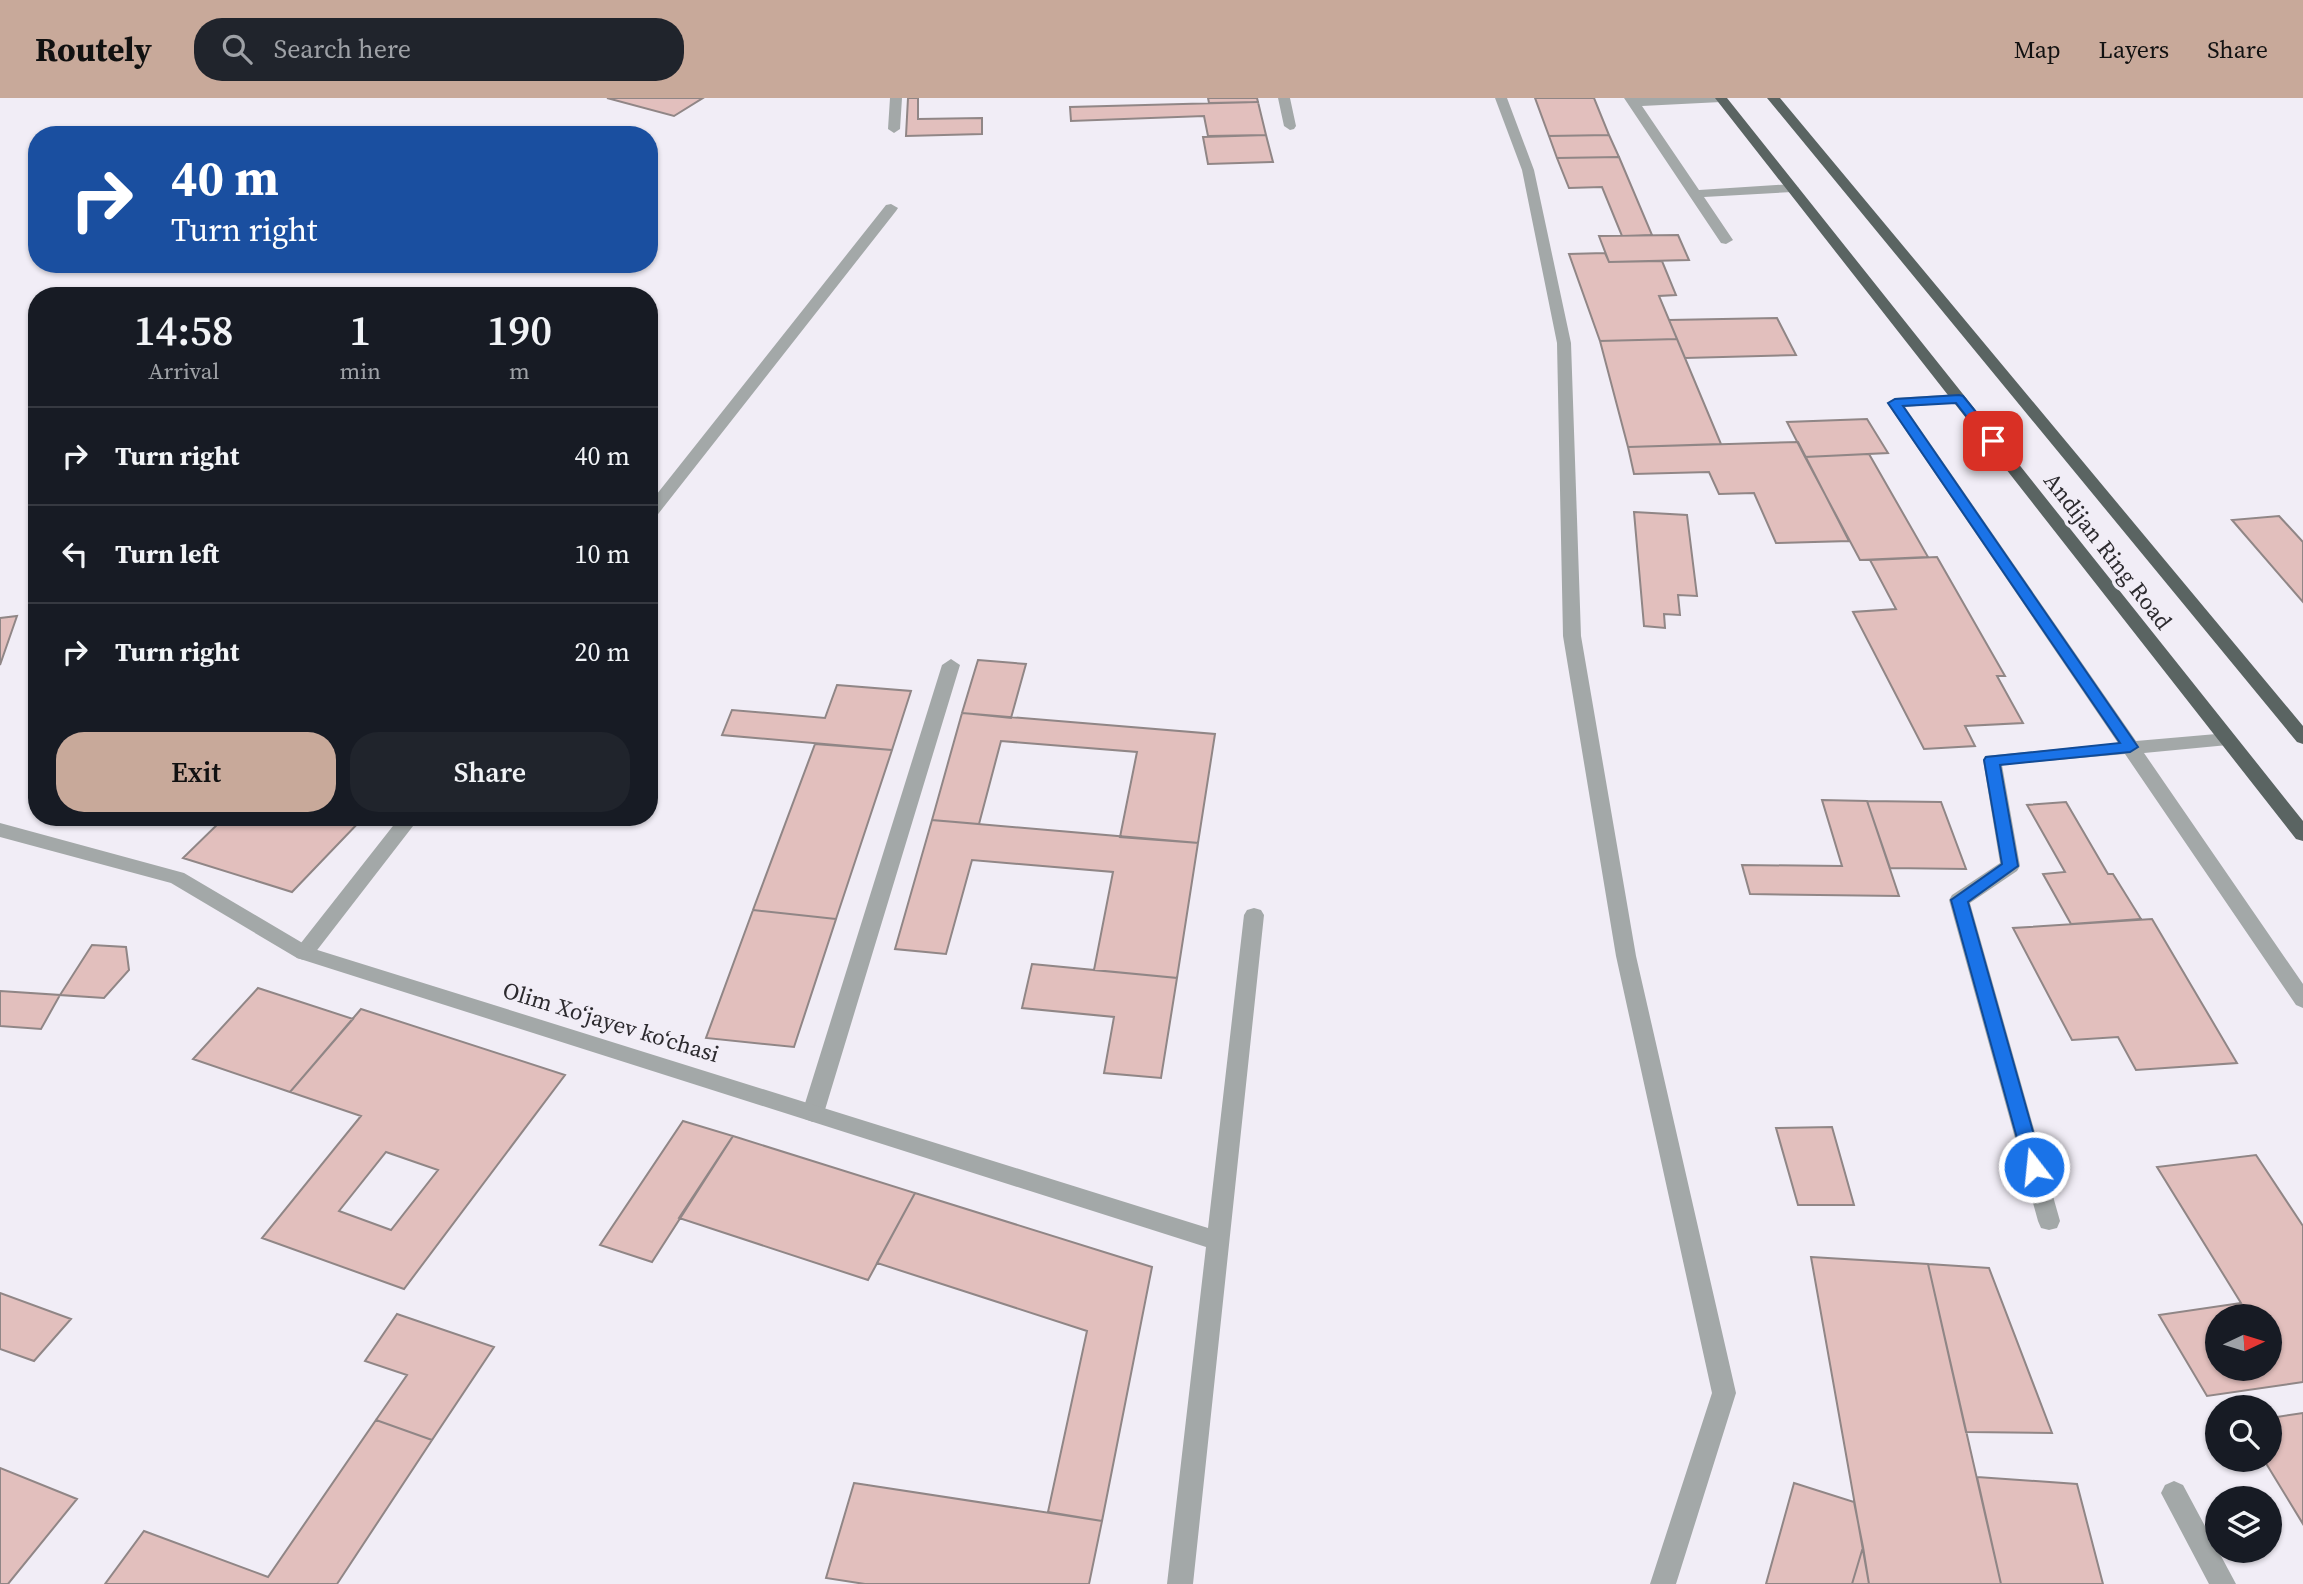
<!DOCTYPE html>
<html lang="en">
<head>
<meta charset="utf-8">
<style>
	body { margin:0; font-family:"Source Serif 4",serif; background:#20242c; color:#f1f3f6; height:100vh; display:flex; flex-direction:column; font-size:26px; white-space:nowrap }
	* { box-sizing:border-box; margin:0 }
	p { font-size:23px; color:#9ea1a6 }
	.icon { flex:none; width:38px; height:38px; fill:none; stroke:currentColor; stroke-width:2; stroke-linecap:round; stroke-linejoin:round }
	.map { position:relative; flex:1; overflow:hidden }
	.drawer { position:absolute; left:28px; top:189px; width:630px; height:539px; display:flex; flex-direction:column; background:#171b24; border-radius:28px; box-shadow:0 2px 5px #0004 }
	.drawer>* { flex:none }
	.hud { position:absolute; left:28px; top:28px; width:630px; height:147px; border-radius:28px; box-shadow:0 2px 5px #0004; background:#1a4fa0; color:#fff; overflow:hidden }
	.needle { width:46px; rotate:86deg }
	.buttons { position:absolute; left:2205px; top:1206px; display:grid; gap:14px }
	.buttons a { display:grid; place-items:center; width:77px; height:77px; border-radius:50%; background:#171b24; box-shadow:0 2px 5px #0004; font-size:35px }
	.pin { position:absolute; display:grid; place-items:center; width:60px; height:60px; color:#fff; margin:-30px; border-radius:14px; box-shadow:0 4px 10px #0006 }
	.me { position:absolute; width:77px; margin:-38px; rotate:344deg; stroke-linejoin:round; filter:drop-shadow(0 0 5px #0008) }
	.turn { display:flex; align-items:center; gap:24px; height:147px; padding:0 28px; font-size:32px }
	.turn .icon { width:91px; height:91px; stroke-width:2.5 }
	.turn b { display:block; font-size:49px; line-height:60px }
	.eta { display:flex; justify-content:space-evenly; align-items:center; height:119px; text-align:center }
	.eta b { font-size:42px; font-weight:600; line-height:49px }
	.primary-button { display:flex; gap:14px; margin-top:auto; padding:14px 28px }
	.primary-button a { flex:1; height:80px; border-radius:28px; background:#c8a99a; color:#111; font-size:28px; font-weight:600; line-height:80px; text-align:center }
	.primary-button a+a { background:#20242c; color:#f1f3f6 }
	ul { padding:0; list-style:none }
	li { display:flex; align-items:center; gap:21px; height:98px; padding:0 28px; border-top:2px solid #363941 }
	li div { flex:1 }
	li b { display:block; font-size:26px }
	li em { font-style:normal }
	header { display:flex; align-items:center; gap:42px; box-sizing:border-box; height:98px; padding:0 35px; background:#c8a99a; color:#111 }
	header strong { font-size:33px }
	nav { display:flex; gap:38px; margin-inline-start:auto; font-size:24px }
	.search { width:490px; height:63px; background:#20242c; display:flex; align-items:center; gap:18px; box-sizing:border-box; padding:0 24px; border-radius:28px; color:#9ea1a6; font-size:26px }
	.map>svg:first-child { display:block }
	.building { fill:#e2bfbd; stroke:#908686; stroke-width:2; fill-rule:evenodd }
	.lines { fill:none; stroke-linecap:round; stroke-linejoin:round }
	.service { fill:#a3a8a8; fill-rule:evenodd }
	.minor { fill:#a3a8a8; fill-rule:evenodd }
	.trunk { fill:#5a6462; fill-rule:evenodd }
	.route { fill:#1a73e8; stroke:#114b97; stroke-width:2 }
	.labels { text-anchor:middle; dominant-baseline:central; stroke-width:7; stroke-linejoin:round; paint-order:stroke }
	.street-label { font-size:23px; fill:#2c2a2e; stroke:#f1edf6 }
</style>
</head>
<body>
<header>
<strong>Routely</strong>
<div class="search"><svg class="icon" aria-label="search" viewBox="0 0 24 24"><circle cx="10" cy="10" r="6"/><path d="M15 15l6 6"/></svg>Search here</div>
<nav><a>Map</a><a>Layers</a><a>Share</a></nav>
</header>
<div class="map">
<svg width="2303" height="1486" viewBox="0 0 2303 1486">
	<rect width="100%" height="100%" fill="#f1edf6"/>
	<path class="building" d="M607,0h96l-29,18z
		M908,0h10v21l64,-1v16l-76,2z
		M1208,0h49l1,4 -49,1z
		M1535,0h59l15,37 -60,1z
		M1258,4l8,33 -58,1 -4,-20 -133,5 -1,-14z
		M1266,37l7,27 -65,2 -5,-27z
		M1609,37l10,22 -62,1 -8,-22z
		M1619,59l33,78 -30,1 -20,-49 -33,1 -12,-30z
		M1678,137l11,25 -80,2 -10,-26z
		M1605,155l4,9 53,-1 14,34 -17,1 18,43 -77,2 -31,-87z
		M1777,220l19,37 -111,3 -16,-38z
		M1677,241l44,105 -93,3 -28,-106z
		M1867,321l21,34 -83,4 -18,-35z
		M1798,344l51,99 -73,2 -22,-50 -35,1 -10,-22 -75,2 -6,-27z
		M1869,356l59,103 -68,3 -55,-103z
		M1634,414l53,3 10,81 -19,-1 2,20 -16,-1 1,14 -21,-2z
		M2279,418l24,26v60l-71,-82z
		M1937,459l68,119h-8l26,47 -58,3 10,20 -51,3 -71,-137 43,-3 -26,-49z
		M17,518l-17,49v-47z
		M978,562l48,4 -15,54 -49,-5z
		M837,587l74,6 -19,59 -170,-15 10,-25 93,8z
		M962,615l253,21 -17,109 -78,-6 17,-85 -136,-11 -22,83 -47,-4z
		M815,646l77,6 -56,169 -83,-9z
		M1822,702l45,1 32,95 -149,-2 -8,-29 100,1z
		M1867,703l74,1 25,67 -76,-1z
		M2066,704l42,72h5l28,45 -70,5 -28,-50 22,-2 -38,-67z
		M225,719h139l-72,75 -109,-34z
		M932,722l266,23 -21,135 -83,-8 19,-98 -141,-12 -26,94 -51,-5z
		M753,812l83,9 -42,128 -88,-9z
		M2152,821l85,144 -101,7 -18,-33 -46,3 -59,-112z
		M92,847l34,2 3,23 -25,28 -44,-3z
		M1032,866l145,14 -16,100 -57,-5 10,-56 -92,-9z
		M258,890l95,31 -63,73 -97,-33z
		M0,893l60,4 -19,34 -41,-3z
		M361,911l204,66 -161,214 -142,-51 99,-122 -71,-24zM386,1054l52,18 -47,60 -52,-19z
		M683,1023l50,15 -81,126 -52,-17z
		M1832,1029l22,78h-56l-22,-77z
		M733,1038l182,57 -47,87 -189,-62z
		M2256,1057l47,71v156l-96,14 -48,-81 82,-12 -84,-136zM2217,1218h53v52h-53z
		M915,1095l237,74 -50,254 -54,-9 39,-181 -210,-68z
		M1811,1159l117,7 73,320h-132z
		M1928,1166l61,4 63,165 -86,-1z
		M0,1195l71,26 -37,42 -34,-12z
		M397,1216l97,33 -62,93 -56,-20 31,-45 -42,-14z
		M2303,1315v111l-39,-64h6v-42z
		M376,1322l56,20 -95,144h-232l39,-53 124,46z
		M0,1370l77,31 -69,85h-8z
		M1977,1379l100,7 26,100h-102z
		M854,1385l248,38 -13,63h-224l-39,-6z
		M1794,1385l60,19 9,45 -11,37h-86z
		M1863,1449l6,37h-17z"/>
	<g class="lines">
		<path class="service" d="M1278,0h12l6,28 -2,3 -4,1 -6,-4z
			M1624,0h103l-6,4 -79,4 57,84 93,-6 7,4 -7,4 -88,5 29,43 -7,4 -5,-1z
			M891,106l7,4 -2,3 -241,307 -6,2v-16l237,-299z
			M1959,296l8,5 -3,3 -59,5 231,334 92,-8 9,6 -9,6 -84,8 159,231v24l-7,-3 -171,-251 -123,11 18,101 -3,5 -47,32 90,318 -3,7 -8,2 -8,-2 -3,-7 -89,-321 3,-5 48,-32 -17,-103 2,-4 133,-13 -231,-340 8,-5z
			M951,561l9,6 -136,448 -3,6 -8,3 -8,-3 -3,-6 140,-448z
			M400,719h20l-109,141 -7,2 -7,-2 -3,-5 3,-5z
			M2174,1383l9,4 53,99h-27l-48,-91 4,-8z"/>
		<path class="minor" d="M890,0h12l-2,31 -6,4 -6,-4z
			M1495,0h12l27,72 37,173 10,293 55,320 100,437 -60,191h-26l62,-191 -96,-437 -53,-320 -6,-293 -35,-173z
			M0,725l184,50 127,75 897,280 36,-313 3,-5 7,-2 7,2 3,5 -71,669h-26l39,-337 -909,-289 -126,-75 -171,-46z"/>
		<path class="trunk" d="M1715,0h12l576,723v20l-7,-2z
			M1767,0h13l523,628v18l-6,-2z"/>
	</g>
	<path class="route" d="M1959,297l4,1 34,42v6h-9l-32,-41 -53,3 235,341 -8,5 -130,13 18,101 -50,36 75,265 -2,6 -7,2 -6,-2 -3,-6 -74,-267 51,-36 -18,-104 2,-3 134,-14 -232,-340 7,-4z"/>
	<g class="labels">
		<g class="street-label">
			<text transform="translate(2108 453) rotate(52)">Andijan Ring Road</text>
			<text transform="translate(611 924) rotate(17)">Olim Xoʻjayev koʻchasi</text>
		</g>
	</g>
</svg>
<div class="buttons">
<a><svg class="needle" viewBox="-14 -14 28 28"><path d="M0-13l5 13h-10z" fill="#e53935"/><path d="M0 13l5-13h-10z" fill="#9ea1a6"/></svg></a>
<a><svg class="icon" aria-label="search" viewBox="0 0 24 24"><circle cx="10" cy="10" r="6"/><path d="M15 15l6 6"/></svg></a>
<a><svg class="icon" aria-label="layers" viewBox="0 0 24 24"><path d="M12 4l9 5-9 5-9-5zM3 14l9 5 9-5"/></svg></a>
</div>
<div class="pin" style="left:1993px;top:343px;background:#d93025"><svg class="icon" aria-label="arrive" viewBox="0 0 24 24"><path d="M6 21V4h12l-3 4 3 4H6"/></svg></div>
<svg class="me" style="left:2034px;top:1069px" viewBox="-20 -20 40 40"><circle r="17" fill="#1a73e8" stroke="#fff" stroke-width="3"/><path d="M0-11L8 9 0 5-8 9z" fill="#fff"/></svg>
<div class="hud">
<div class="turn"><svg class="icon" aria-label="right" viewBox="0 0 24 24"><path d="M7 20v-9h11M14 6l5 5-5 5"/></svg><div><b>40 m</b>Turn right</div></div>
</div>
<section class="drawer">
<div class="eta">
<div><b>14:58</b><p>Arrival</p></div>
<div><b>1</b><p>min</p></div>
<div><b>190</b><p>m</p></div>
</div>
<ul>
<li><svg class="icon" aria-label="right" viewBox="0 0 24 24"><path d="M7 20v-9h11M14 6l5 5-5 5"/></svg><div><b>Turn right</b></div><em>40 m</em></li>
<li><svg class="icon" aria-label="left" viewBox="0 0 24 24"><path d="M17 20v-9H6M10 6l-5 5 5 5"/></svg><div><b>Turn left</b></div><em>10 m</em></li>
<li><svg class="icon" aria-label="right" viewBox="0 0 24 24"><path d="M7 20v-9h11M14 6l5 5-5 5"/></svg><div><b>Turn right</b></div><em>20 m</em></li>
</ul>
<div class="primary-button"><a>Exit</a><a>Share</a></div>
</section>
</div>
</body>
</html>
